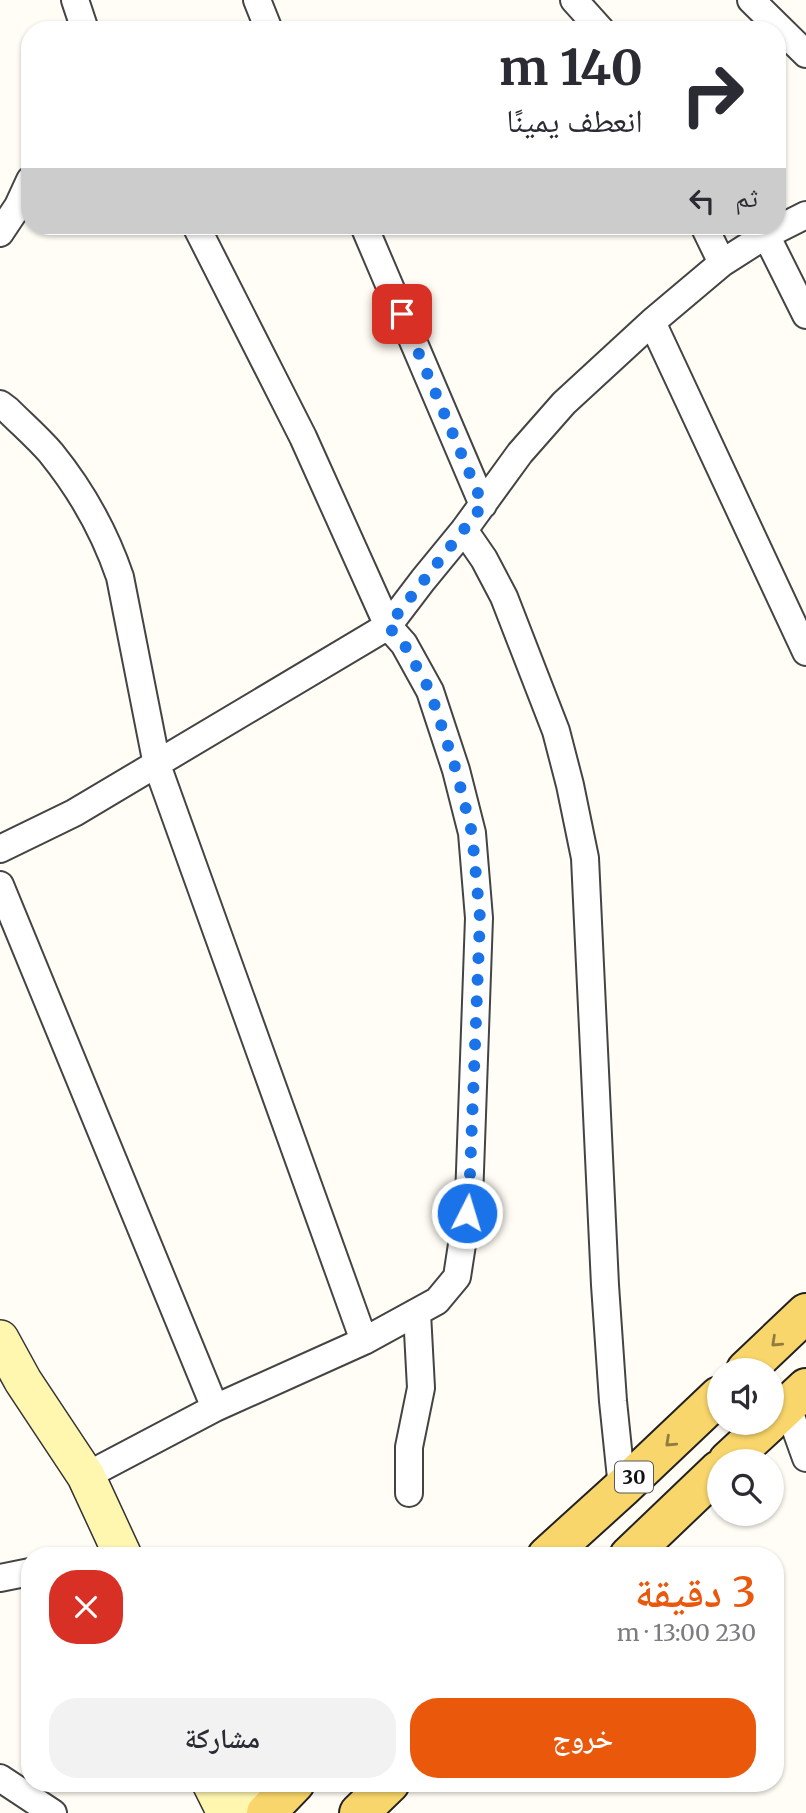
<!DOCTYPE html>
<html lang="ar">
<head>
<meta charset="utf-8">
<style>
	body { margin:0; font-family:Merriweather,"Noto Naskh Arabic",serif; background:#f2f2f3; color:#2b2b33; direction:rtl; height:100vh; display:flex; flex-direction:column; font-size:26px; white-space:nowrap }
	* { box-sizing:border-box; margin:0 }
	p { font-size:23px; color:#7c7c81 }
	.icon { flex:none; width:38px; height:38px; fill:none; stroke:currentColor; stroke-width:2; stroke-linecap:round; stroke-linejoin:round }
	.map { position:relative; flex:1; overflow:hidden; direction:ltr }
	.sheet { position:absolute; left:21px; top:1547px; width:763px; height:245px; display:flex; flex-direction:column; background:#fff; border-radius:28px; box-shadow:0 2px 5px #0004; direction:rtl }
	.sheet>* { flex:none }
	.guide { position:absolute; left:21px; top:21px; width:765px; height:214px; border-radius:28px; box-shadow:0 2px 5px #0004; direction:rtl; background:#fff; color:#2b2b33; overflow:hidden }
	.controls { position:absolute; left:707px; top:1358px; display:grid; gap:14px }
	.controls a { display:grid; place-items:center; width:77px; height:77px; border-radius:50%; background:#fff; box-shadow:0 2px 5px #0004; font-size:35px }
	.pin { position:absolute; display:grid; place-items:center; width:60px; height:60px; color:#fff; margin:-30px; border-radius:14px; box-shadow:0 4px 10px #0006 }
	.me { position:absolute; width:77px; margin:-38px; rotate:5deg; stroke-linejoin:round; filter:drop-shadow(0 0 5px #0008) }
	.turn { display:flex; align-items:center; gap:24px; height:147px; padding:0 28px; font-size:32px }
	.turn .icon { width:91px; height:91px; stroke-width:2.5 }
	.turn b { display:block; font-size:49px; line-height:60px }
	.then { display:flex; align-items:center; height:66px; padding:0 28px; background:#0003; gap:14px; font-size:26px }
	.round { display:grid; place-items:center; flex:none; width:74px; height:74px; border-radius:28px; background:#f2f2f3 }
	.head { display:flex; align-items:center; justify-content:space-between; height:119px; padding:0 28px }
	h1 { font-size:42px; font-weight:600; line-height:52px; color:#ea580c }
	.action { display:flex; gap:14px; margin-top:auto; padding:14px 28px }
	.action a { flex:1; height:80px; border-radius:28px; background:#ea580c; color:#fff; font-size:28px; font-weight:600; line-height:80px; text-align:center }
	.action a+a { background:#f2f2f3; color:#2b2b33 }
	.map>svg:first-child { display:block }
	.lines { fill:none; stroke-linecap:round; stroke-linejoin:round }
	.street-casing { stroke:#444; stroke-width:30 }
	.secondary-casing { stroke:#333; stroke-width:40 }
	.primary-casing { stroke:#222; stroke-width:42 }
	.street { stroke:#fff; stroke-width:26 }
	.secondary { stroke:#fff6b0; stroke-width:37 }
	.primary { stroke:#f9d66b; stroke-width:38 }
	.oneway { stroke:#917d42 }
	.route { stroke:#1a73e8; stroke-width:12; stroke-dasharray:0 21.6 }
	.labels { text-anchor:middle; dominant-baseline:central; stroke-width:7; stroke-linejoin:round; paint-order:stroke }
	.shield { fill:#fff; stroke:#585858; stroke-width:2 }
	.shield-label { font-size:19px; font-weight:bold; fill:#111 }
</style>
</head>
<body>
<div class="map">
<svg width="806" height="1813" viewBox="0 0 806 1813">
	<rect width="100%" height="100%" fill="#fffdf5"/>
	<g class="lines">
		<defs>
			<path id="street" d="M75,0l10,30
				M257,0l12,30
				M574,0l27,30
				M751,0l55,54
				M364,226l119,279
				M704,226l18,37
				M0,233l18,-27 12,-26
				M766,235l40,80
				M652,322l154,330
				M0,404l8,6c14,14 30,28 43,43 30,37 54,80 69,124l37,188 207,576
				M464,530l20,29 20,38 52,134 14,54 15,73 20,427 8,116 9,87
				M0,849l74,-36 314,-187 35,-46 41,-50 56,-77 44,-50 88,-81 70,-59 44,-28 40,-20
				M0,885l215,523
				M787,1405l19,53
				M86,1476l129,-68 149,-67 73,-40 20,-24 12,-78 10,-281 -7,-85 -16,-63 -26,-79 -26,-47 -16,-18 -85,-189 -107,-211
				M409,1493v-46l12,-59 -4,-75
				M0,1578l30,-6
				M0,1778l53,35"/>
			<path id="secondary" d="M0,1339l23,42 63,95 37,80
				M211,1783l15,30
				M240,1783l15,30"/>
			<path id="primary" d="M746,1370l60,-57
				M772,1420l34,-32
				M728,1461l41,-38
				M547,1556l75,-68 97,-92
				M629,1556l90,-86
				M266,1813l29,-30
				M359,1813l31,-30"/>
		</defs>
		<use href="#street" class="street-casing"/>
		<use href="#secondary" class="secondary-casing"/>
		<use href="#primary" class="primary-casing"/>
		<use href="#street" class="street"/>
		<use href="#secondary" class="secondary"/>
		<use href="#primary" class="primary"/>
	</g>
	<defs><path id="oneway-chevron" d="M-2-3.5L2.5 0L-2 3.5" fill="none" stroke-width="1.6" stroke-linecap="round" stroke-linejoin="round" transform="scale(1.75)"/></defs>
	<g class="oneway">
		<use href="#oneway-chevron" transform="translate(776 1342) rotate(137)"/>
		<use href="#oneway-chevron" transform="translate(670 1442) rotate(137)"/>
	</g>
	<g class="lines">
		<path class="route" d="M402,314l81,191 -95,121 16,18 26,47 26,79 16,63 8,85 -11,281 -2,14"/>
	</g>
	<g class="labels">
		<rect class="shield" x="615" y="1461.5" width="38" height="31" rx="5"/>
		<g class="shield-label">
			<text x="634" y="1477">30</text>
		</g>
	</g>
</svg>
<div class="controls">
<a><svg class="icon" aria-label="sound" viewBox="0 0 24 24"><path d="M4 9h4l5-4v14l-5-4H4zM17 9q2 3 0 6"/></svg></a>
<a><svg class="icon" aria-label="search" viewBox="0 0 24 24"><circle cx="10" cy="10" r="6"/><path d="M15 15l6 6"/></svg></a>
</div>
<div class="pin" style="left:402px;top:314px;background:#d93025"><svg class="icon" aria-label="arrive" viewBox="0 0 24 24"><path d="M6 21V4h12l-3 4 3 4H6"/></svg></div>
<svg class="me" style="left:467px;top:1213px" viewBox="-20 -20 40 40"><circle r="17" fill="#1a73e8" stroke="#fff" stroke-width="3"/><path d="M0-11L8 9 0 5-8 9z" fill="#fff"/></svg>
<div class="guide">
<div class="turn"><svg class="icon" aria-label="right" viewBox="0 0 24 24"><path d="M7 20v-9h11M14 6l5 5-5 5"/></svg><div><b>140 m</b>انعطف يمينًا</div></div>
<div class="then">ثم<svg class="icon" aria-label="left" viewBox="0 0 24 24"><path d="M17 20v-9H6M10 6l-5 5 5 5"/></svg></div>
</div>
<section class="sheet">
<div class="head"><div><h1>3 دقيقة</h1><p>230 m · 13:00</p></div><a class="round" style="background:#d93025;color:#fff"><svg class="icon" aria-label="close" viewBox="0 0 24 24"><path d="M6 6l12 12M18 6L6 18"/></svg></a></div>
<div class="action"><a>خروج</a><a>مشاركة</a></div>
</section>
</div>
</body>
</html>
